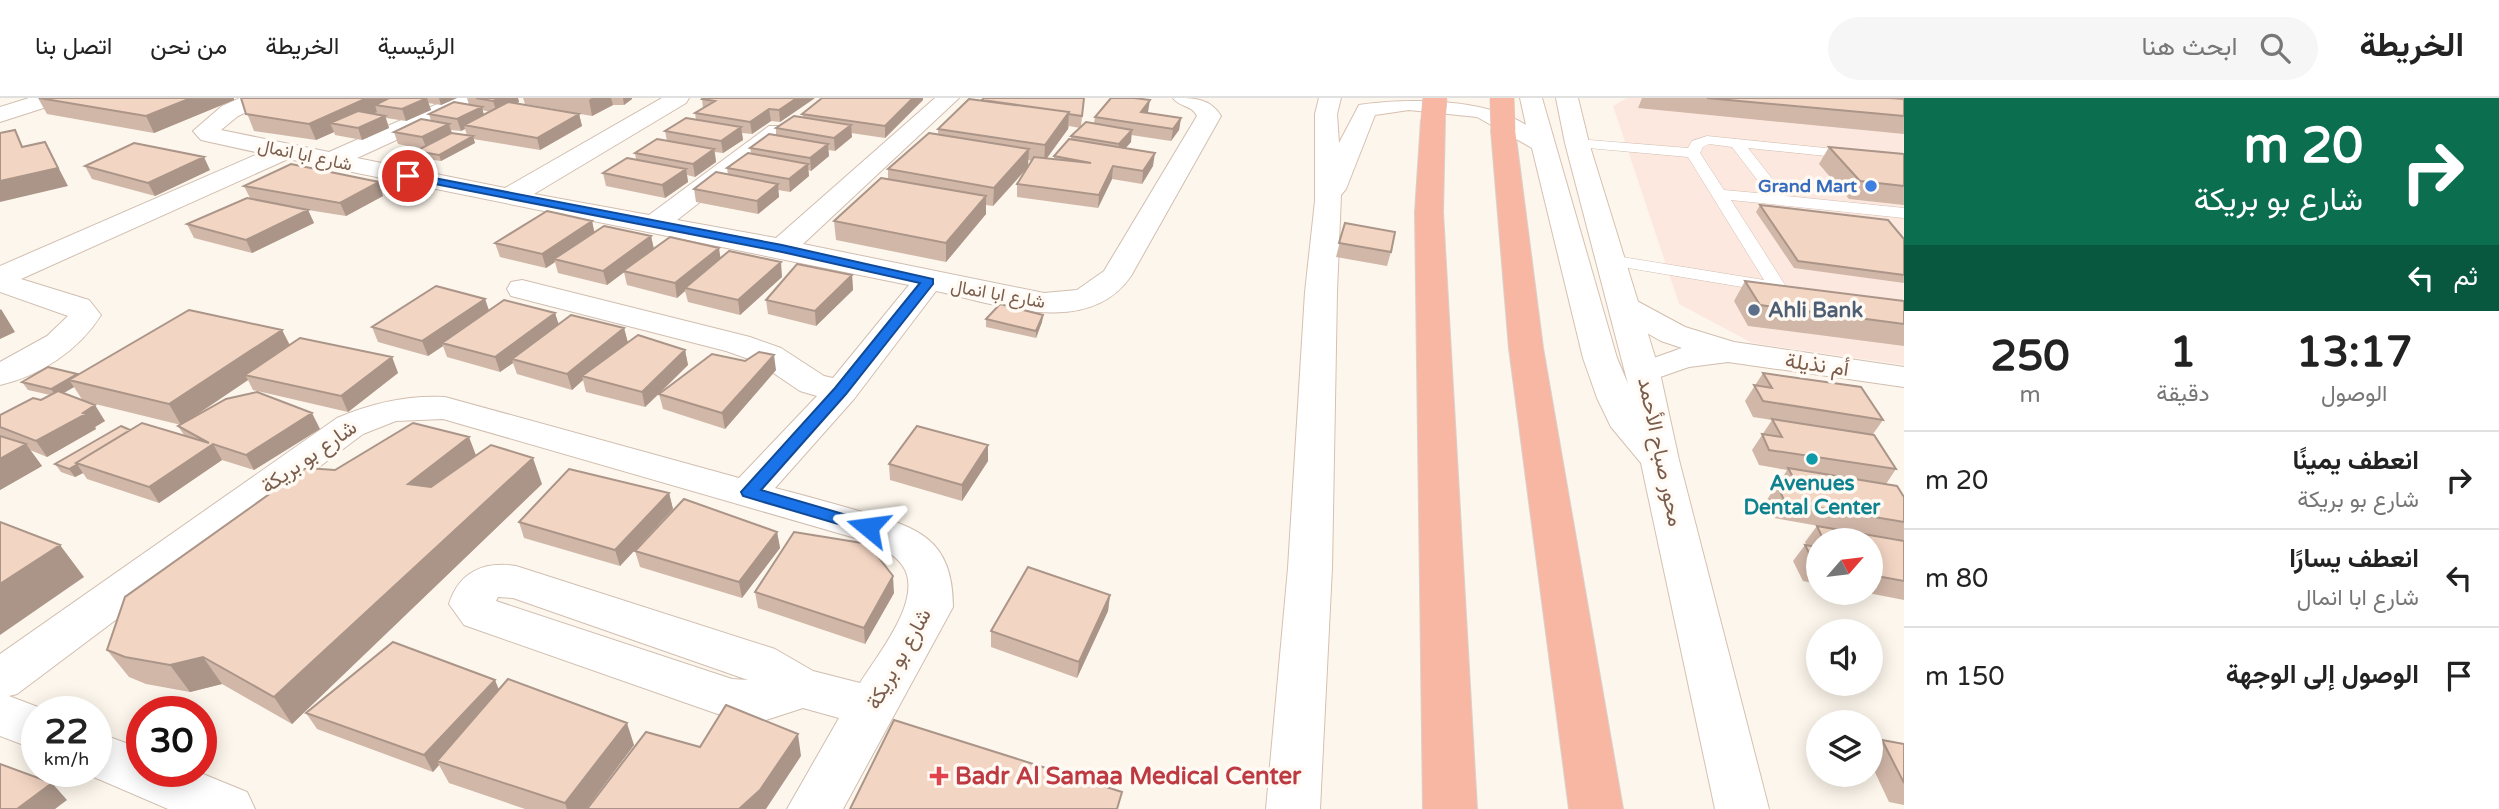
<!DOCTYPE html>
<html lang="ar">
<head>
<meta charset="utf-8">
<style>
	body { margin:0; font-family:"Varela Round",Vazirmatn,sans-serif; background:#f6f6f6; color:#222; direction:rtl; height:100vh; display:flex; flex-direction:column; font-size:26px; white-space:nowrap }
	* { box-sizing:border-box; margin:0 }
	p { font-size:23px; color:#767676 }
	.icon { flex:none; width:38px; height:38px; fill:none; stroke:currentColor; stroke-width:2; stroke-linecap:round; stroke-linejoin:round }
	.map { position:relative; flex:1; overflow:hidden; direction:ltr }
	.details { display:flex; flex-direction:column; background:#fff; width:595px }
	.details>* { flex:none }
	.hud { background:#0b6e4f; color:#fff; overflow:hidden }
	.needle { width:46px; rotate:62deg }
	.buttons { position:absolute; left:1806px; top:430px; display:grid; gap:14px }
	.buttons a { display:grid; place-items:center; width:77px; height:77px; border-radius:50%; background:#fff; box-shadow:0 4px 18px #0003; font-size:35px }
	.speed { position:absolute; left:21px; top:598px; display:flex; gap:14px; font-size:35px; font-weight:700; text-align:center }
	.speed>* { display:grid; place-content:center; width:91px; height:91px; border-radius:50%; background:#fff; box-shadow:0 4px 18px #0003; line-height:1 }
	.speed small { font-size:18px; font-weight:400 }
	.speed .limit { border:10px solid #d22; background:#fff; color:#111 }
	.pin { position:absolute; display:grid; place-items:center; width:60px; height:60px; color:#fff; margin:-30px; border:4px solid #fff; border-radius:50%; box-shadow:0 2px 7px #0007 }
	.me { position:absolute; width:77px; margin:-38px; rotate:286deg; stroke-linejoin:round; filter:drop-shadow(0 0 5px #0008) }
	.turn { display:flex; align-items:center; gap:24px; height:147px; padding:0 21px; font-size:32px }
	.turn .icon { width:91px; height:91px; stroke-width:2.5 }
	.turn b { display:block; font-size:49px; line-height:60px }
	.then { display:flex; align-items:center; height:66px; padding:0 21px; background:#0003; gap:14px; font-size:26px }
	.eta { display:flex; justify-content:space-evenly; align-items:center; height:119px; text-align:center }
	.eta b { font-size:42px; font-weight:800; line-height:49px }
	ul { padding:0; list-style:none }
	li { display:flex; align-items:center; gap:21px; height:98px; padding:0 21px; border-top:2px solid #e0e0e0 }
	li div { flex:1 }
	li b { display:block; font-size:26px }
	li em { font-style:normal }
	header { display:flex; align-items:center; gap:42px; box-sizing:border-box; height:98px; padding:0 35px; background:#fff; border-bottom:2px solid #e0e0e0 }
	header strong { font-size:33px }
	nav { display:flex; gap:38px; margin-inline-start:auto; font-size:24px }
	.search { width:490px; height:63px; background:#f6f6f6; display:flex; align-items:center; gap:18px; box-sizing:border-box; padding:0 24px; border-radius:38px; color:#767676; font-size:26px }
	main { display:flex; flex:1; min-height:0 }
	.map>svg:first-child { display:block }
	.commercial { fill:#fde8e0 }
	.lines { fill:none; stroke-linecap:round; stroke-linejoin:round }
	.lane-casing { stroke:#d1beb0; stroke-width:1 }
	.street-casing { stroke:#d1beb0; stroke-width:2 }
	.secondary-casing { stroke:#d6c0b0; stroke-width:2 }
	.highway-casing { stroke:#dad1cd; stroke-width:2 }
	.lane { fill:#fff; fill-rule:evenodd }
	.street { fill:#fff; fill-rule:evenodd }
	.secondary { fill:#fff; fill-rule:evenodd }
	.highway { fill:#f7b7a3; fill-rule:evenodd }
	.highway-bridge-casing { stroke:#dad1cd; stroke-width:25; stroke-linecap:butt }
	.highway-bridge { stroke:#f7b7a3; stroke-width:24 }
	.wall { fill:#d1b7a8; fill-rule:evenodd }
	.shaded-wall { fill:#aa9588 }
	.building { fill:#f3d5c3; stroke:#aa9588; stroke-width:2 }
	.route { fill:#1a73e8; stroke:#114b97; stroke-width:2 }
	.shop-dot { fill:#3f7fe0; stroke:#fffaf3; stroke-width:2.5 }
	.service-dot { fill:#5c6f8a; stroke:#fffaf3; stroke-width:2.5 }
	.culture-dot { fill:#0f9aa8; stroke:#fffaf3; stroke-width:2.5 }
	.health-dot { fill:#e0444e; stroke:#fffaf3; stroke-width:2.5 }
	.labels { text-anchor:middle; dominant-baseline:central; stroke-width:7; stroke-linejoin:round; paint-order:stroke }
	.far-street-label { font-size:18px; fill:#7a5c4d; stroke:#fffaf3 }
	.far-shop-label { font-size:18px; font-weight:bold; fill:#366cbe; stroke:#fffaf3; text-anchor:end }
	.service-label { font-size:21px; font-weight:bold; fill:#4e5e75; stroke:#fffaf3; text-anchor:start }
	.street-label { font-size:21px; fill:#7a5c4d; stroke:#fffaf3 }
	.culture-label { font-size:21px; font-weight:bold; fill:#0d838f; stroke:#fffaf3 }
	.near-health-label { font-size:24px; font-weight:bold; fill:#be3a42; stroke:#fffaf3; text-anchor:start }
</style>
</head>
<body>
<header>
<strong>الخريطة</strong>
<div class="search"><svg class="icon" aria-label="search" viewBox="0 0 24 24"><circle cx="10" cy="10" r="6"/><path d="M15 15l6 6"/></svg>ابحث هنا</div>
<nav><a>الرئيسية</a><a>الخريطة</a><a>من نحن</a><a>اتصل بنا</a></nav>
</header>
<main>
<section class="details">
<div class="hud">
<div class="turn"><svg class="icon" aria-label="right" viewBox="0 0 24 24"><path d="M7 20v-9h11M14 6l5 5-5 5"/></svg><div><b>20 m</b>شارع بو بريكة</div></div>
<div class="then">ثم<svg class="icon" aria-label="left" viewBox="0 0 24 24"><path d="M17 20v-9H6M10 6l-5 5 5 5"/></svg></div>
</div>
<div class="eta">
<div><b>13:17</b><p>الوصول</p></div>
<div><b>1</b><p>دقيقة</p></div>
<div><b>250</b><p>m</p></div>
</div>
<ul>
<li><svg class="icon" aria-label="right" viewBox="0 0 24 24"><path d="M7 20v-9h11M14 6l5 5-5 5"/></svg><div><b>انعطف يمينًا</b><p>شارع بو بريكة</p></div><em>20 m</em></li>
<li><svg class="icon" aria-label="left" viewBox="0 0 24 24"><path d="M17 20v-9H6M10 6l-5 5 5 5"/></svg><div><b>انعطف يسارًا</b><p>شارع ابا انمال</p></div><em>80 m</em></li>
<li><svg class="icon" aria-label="arrive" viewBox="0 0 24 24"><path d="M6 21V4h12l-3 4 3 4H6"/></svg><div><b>الوصول إلى الوجهة</b></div><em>150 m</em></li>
</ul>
</section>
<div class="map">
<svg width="1904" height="711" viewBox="0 0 1904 711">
	<rect width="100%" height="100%" fill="#fdf6ec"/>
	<path class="commercial" d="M1627,0h141l136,12v255l-152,-22 -73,-39 -66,-198z"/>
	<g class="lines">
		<defs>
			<path id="lane" d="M1707,38l197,20v8l-156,-16 38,48 118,12v10l-173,-18 56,88 -9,5 -174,-29 -3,-4 9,-5 154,25 -76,-123 -111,-10 -7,-4 7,-4 111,9 4,-7zM1709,46l23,3 36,47 -44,-4 -24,-37 3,-6z"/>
			<path id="street" d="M29,0h33l-3,5 -59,19v-15z
				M240,0h29l-3,5 -28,13 -17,14 108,22 122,-54h29l-3,5 -120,55 148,30 157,-90h27l-3,5 -152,91 115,21 120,-89h16l4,5 -4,5 -108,84 99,18 159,-140h24l-156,146 241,49 33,-3 27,-19 93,-155c-5,-11 -18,-9 -24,-18 21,0 37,0 48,18l-90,160c-43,63 -135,28 -195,15l-82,108 -79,89c28,7 56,15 84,23 58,16 94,27 94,96l-110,202h-56l52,-91 -36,-10 -37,12 -34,-1 -268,-94 -15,-21c10,-32 35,-43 67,-38l259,83 38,22 47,12c17,-28 66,-86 42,-118 -6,-9 -17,-15 -26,-21l-433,-125 -47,2 -33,13 -346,260 -8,2 42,16h-14v38l-37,-14v-82l337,-236c35,-15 70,-23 108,-21l294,81 78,-82 -17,-5 -43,-29 -31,-11 -215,-55 -4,-7 4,-7 11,-2 228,57 31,11 43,28 9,2 76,-93 -621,-126 -267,120 68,21 12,15c-22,35 -61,61 -101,70v-23l47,-26 21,-20 -68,-24v-26l260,-113 -59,-13 -8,-9 29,-25zM498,499l15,1 235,82 -16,-1 -236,-78z
				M1890,0h14v7l-11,-2z
				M1624,199l11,3 50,27 49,15 170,25v20l-176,-25 -39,5 -46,16 -12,-3 -5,-7 5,-7 51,-18 -21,-7 -48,-27 -5,-7 5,-7z
				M96,634l46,17v23h56l49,20 8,17h-87l-86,-37h14z"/>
			<path id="secondary" d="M1319,0h22l-4,16 2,29 20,-38c48,-7 125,-7 167,20l-6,-27h22l75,260 11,26 -63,-241 -9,-45h22l11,45 71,230 19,87 90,349h-54l-74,-346 -30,-36 -14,-29 -14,-40 -51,-210 -55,-31 -68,-7 -34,5 -29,74 -5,6 -4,97 -5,276 -12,241h-54l22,-241 17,-276 10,-91v-87z"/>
			<path id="highway" d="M1433,15l8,2 4,5 -2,92 34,597h-54l-8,-597 6,-92 4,-5z
				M1503,25l8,2 4,5 28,218 80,461h-54l-60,-461 -18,-218 4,-5z"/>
		</defs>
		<use href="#lane" class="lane-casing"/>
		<use href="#street" class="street-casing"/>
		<use href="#secondary" class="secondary-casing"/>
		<use href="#highway" class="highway-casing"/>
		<use href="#lane" class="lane"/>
		<use href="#street" class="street"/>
		<use href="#secondary" class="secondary"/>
		<use href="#highway" class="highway"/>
		<defs>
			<path id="highway-bridge" d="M1502,0l1,32
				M1433,22l2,-22"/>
		</defs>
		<use href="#highway-bridge" class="highway-bridge-casing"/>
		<use href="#highway-bridge" class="highway-bridge"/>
	</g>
	<path class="wall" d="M38,0h196v2l-80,33 -107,-19z
		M241,0h216l-16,7 -13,-2 3,7 -25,11 -20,-3 3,10 -27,12 -27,-5 -1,-3 -18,8 -62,-9z
		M467,0h51l1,4 -4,2 64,10 3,12 -42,24 -67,-11 2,4 -34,18 -22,-3 -3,-7 5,-2 -23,-5 -4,-12 37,-11 -2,-7 40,-9zM482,12l8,2 -6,3zM465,31l2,6 -15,-2 -1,-3 10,1z
		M523,0h109v1l-8,6h-11l-21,11 -67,-12z
		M815,0l-35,24 -9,-1 -19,13 -10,-1 1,7 -20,13 -8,-1 1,10 -21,15 -8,-2 1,7 -23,16 -59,-12 -3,-13 33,-14 -1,-6 32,-12 -2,-10 31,-11 -1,-7 8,-5 -1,-9z
		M1084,0l-3,28 13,-3 1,-6 53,-4 33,5 -2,12 -8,11 -40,-6v7l-6,6 28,18 -11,18 -30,-5 -14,29 -81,-11v-13l15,-23 -4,-1v7l-35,39 -7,-1v9l-40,48 -110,-22 -2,-19 54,-42v-10l50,-35v-5l44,-29zM1069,28l11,2 -9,8v3l-17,17v3l-7,-1 21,-29z
		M1642,0h248l14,1v35l-266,-26z
		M923,2l-38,38 -34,-5 1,4 -17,14 -7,-1 1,6 -18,15 -3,-1 1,6 -19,16 -12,-2 1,7 -21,17 -62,-12 -2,-13 34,-14 -1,-7 24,-15 -1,-5 26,-13v-7l27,-11 -1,-3z
		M1829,49l75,7v51l-55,-6 -30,-35z
		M85,68l125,4 -55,26 -63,-17z
		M244,88l139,10 -37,20 -38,-6 6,13 -62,30 -58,-15 -7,-14 63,-26z
		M1760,107l144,34v44l-110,-15 -38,-56z
		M592,123l2,11 57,4 3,13 67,9 61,19 -42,38 -52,-13 -3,-11 -8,7 -50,-13 -3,-13 -17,13 -49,-12 -3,-11 -9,6 -46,-11 -5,-14z
		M1345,125l46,29 -4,14 -51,-9z
		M852,177l1,15 -37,36 -48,-12 -2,-14z
		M1745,183l159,20v45l-156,-20 -14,-25z
		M485,201l4,11 66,3 3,11 66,4 4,15 57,7 3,15 -28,28 116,-23 -51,59 -62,-20 -4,-15 -14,13 -59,-15 -3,-12 -11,10 -55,-16 -4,-11 -13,9 -53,-15 -4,-11 -15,10 -50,-14 -6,-15z
		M1043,217l-1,7 -6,16 -50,-11v-8z
		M282,232l8,15 102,12 6,16 -50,39 -95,-22 -5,-10 -63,43 135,6 -66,41 -32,-10 -63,43 -72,-24 -4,-6 -8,4 -14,-5 -6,-8 75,-34 54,5 -6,-9 3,-1 -98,-24 22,20 -10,6 1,2 -49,28 -17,-7 12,16 -42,24v-75l41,-15 9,-5 -22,-5 -6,-8 56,-7zM74,289l9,14 -20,-8z
		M1763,275l120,47 -10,14 23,35 -10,15 18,13v44l-130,-23 -8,-17 11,-16h1l9,-15 -28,-5 -7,-15 20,-30 -19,-3 -8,-16z
		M988,347v16l-26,40 -72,-21 -1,-16z
		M476,357l66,29 -250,240 -70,-40 -32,8 -44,-8 -17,-7 -22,-27 228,-180z
		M669,395l4,16 -53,57 -96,-28 -5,-16z
		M1817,428l87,15v59l-36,-7h3v-52h-53v43l-15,-3 -10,-20 12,-16h1l-1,-3z
		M777,434l3,16 -38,50 -102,-31 -5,-16z
		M755,494l139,1 -29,51 -107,-36z
		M1110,497l-2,16 -31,67 -86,-31v-16z
		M499,592l135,55 -48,64h-61l-76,-26 -10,-18 -6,7 -116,-43 -11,-16z
		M1882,642l22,4v61l-15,-3 -18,-38v-12z"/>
	<path class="shaded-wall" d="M191,0h43v2l-80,33 -8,-17z
		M367,0h41l-33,7 2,7 -30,14 -17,-3 4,9 -18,8 -7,-16z
		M427,0l4,12 -25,11 -4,-12z
		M439,0h18l-16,7z
		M500,0h18l1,4 -22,11 -4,-12z
		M592,0h19l2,7 -21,11 -3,-16z
		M623,0h9v1l-8,6z
		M797,0h18l-35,24 -1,-12z
		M913,0h10v2l-38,38v-12z
		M1150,2l-2,12 -8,12 1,-12z
		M482,9l3,12 -21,6 1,4 -4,2 -4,-12z
		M769,11l2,12 -19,13 -2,-12z
		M1069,14l-1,17 -24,33 1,-17z
		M579,16l3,12 -42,24 -3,-12z
		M385,18l4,12 -27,12 -4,-12z
		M1181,20l-2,12 -8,11 2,-12z
		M449,26l4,13 -26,13 -5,-13z
		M851,27l1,12 -17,14 -1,-13z
		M741,29l2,13 -20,13 -2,-12z
		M1132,32l-1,12 -13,15 1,-13z
		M473,38l2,7 -34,18 -2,-6z
		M45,44l23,44 -68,16v-21z
		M828,46l1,12 -18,15 -1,-13z
		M714,51l2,13 -21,15 -2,-13z
		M1029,51l-1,18 -35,39 1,-18z
		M1155,55l-2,13 -11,18 1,-13z
		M204,59l6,13 -55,26 -7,-13z
		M808,66l1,12 -19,16 -1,-13z
		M1113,68l-1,13 -14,29 1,-13z
		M686,71l2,13 -23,16 -3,-13z
		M379,84l4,14 -37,20 -6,-13z
		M778,86l1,13 -21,17 -1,-13z
		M986,98v18l-40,48v-19z
		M308,112l6,13 -62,30 -6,-13z
		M592,123l3,14 -41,24 1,3 -9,6 -4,-14z
		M651,138l3,14 -47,35 -4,-14z
		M719,150l2,13 -36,27v3l-8,7 -2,-15z
		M781,164l1,15 -42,38 -2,-15z
		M852,177l1,15 -37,36 -1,-15z
		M485,201l5,15 -48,29 1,3 -15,10 -6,-15z
		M1,211l14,23 -15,7v-29z
		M555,215l5,15 -48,31 1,4 -13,9 -5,-15z
		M1043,217l-1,7 -6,16v-7z
		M624,230l4,15 -46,33 1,4 -11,10 -5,-16z
		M282,232l10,20 -47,25 3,5 -67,45 -12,-21z
		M685,252l3,15 -43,42 -3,-15z
		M774,257l2,15 -51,59 -3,-16z
		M392,259l6,16 -50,39 -7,-16z
		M77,276l5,8 -13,-2 5,7 -17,10 -6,-8z
		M95,307l10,16 -10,6 1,2 -49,28 -11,-16z
		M312,315l8,16 -66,41 -8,-15z
		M469,339l10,26 -60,47 -11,-26z
		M26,346l16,22 -42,24v-31z
		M213,346l9,16 -63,43 -10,-16z
		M988,347v16l-26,40v-16z
		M533,360l9,26 -250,240 -18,-27z
		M77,366l6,9 -8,4 -6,-8z
		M669,395l4,16 -53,57 -5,-16z
		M777,434l3,16 -38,50 -3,-16z
		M60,447l24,32 -84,58v-51z
		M893,478l1,17 -29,51 -1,-16z
		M1110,497l-2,16 -31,67 2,-16z
		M203,559l19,27 -32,8 -20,-27z
		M495,582l7,17 -65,64 2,4 -6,7 -9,-17z
		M627,625l7,22 -48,64h-19l-2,-6z
		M798,636l3,22 -35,53h-27z
		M52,685l15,17 -12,9h-38z"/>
	<path class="building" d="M39,0h152l-45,18z
		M241,0h126l-58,26 -63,-10z
		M389,0h38l-25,11 -27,-4z
		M476,0h24l-7,3z
		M703,0h94l-18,12 -10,-1 -19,13 -55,-9 20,-12 -13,-2z
		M822,0h91l-28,28 -83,-12z
		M984,0h100l-2,18 -14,-2 1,-2 -87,-12z
		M1111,0h23l16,2 -9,12 40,6 -8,11 -78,-12z
		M1707,0h183l14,1v17z
		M969,1l100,13 -24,33 -107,-16z
		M454,4l28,5 -25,12 -28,-5z
		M508,4l71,12 -42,24 -73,-13z
		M358,13l27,5 -27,12 -28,-5z
		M794,18l57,9 -17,13 -58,-10z
		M686,20l55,9 -20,14 -56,-10z
		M421,21l28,5 -27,13 -28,-5z
		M1086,24l46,8 -13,14 -48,-8z
		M15,32l7,17 23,-5 13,26 -58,13v-48z
		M451,35l22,3 -34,19 -23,-4z
		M929,35l100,16 -35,39 -106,-19z
		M769,36l59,10 -18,14 -60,-10z
		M657,41l57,10 -21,15 -58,-11z
		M1069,41l86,14 -12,18 -30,-5 -14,29 -82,-11 17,-27 57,6 -37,-7z
		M134,45l70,14 -56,26 -63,-17z
		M1829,49l75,7v32l-44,-5z
		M748,55l60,11 -19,15 -62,-11z
		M627,60l59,11 -24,16 -59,-12z
		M291,66l88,18 -39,21 -96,-17z
		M716,74l62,12 -21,17 -63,-12z
		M881,80l105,18 -40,47 -112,-22z
		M247,100l61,12 -62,30 -59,-16z
		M1760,107l128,15 16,19v36l-106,-14z
		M547,113l45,10 -50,33 -47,-11z
		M1345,125l50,9 -4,20 -52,-9z
		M604,128l47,10 -48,35 -49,-12z
		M670,139l49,11 -44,35 -52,-12z
		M729,153l52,11 -43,38 -53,-12z
		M797,166l55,11 -37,36 -49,-11z
		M1745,183l159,20v23l-144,-19z
		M436,188l49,13 -63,42 -50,-14z
		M504,202l51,13 -60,44 -53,-14z
		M1000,206l43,11 -7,16 -50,-12z
		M189,212l93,20 -113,74 -100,-24z
		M571,217l53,13 -57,46 -55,-15z
		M638,237l47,15 -43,42 -60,-16z
		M300,240l92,19 -51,39 -96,-21z
		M759,254l15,3 -52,58 -63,-19 53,-40 33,7z
		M48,269l29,7 -26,15 -29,-7z
		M1763,275l98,14 22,33 -120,-19 -9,-16 18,3z
		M58,293l37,14 -12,8 3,1 -50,27 -36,-14v-12l33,-17 8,2z
		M257,294l55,21 -66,42 -33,-11 -64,43 -73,-24 66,-40 67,20 -31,-17 48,-27z
		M1772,321l102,16 22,34 -127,-19 -7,-16 20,3z
		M413,325l56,14 -61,47 23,3 60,-42 42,13 -259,239 -71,-40 -33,8 -45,-8 -18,-7 18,-53 181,-129 29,2z
		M121,328l9,4 -54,33 2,1 -9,5 -14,-5z
		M917,328l71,19 -26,40 -73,-21z
		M0,338l26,8 -26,15z
		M1788,370l109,18 7,11v25l-119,-20 -8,-17 22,3z
		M569,371l100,24 -54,57 -96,-28z
		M684,401l93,33 -38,50 -104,-31z
		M0,424l60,23 -60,39z
		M1817,428l87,15v40l-33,-6v-34h-47z
		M794,434l74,12 25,32 -29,52 -109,-36z
		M1805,447l13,2v19l-3,-1z
		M1028,469l82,28 -31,67 -88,-31z
		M393,544l102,38 -71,75 -118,-42z
		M508,581l119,44 -62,80 -128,-42z
		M726,607l72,29 -38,56 -21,19h-152l59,-77 54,15z
		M894,622l228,72 -5,17h-267z
		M1882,642l22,4v39z
		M0,666l52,19 -35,26h-17z"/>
	<path class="route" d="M408,75l374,72 151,34v5l-87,110 -85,96 113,33 2,4 -2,4h-12l-119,-35 -2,-4 94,-104 85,-105 -138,-31 -378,-74v-4z"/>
	<circle class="shop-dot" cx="1871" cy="88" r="7"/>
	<circle class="service-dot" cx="1754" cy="212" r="7"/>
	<circle class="culture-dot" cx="1812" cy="361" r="7"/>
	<path class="health-dot" d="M935.5 667.5h7v7h7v7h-7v7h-7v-7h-7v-7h7z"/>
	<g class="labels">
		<g class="far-street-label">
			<text transform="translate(305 57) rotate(12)">شارع ابا انمال</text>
			<text transform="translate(998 196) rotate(10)">شارع ابا انمال</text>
		</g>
		<g class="far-shop-label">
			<text x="1857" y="88">Grand Mart</text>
		</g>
		<g class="service-label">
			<text x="1768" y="212">Ahli Bank</text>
		</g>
		<g class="street-label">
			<text transform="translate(1817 267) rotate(8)">أم نذيلة</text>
			<text transform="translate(1660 354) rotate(78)">محور صباح الأحمد</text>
			<text transform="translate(309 359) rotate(-35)">شارع بو بريكة</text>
			<text transform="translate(899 561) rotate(-61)">شارع بو بريكة</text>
		</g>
		<g class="culture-label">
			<text x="1812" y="385">Avenues<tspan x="1812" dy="24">Dental Center</tspan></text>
		</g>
		<g class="near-health-label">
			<text x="955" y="678">Badr Al Samaa Medical Center</text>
		</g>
	</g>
</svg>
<div class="buttons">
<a><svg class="needle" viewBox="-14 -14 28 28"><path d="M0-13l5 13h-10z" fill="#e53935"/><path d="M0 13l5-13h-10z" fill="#767676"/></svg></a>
<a><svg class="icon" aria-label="sound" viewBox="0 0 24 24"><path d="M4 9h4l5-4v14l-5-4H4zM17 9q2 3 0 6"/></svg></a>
<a><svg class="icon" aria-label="layers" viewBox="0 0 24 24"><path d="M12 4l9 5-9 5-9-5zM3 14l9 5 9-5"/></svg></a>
</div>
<div class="speed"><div>22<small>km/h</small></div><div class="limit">30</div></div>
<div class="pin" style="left:408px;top:78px;background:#d93025"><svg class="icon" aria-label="arrive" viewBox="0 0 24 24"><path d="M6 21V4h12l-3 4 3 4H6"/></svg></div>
<svg class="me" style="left:868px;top:429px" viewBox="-20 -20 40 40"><path d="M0-17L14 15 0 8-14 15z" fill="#1a73e8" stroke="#fff" stroke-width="4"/></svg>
</div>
</main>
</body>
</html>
